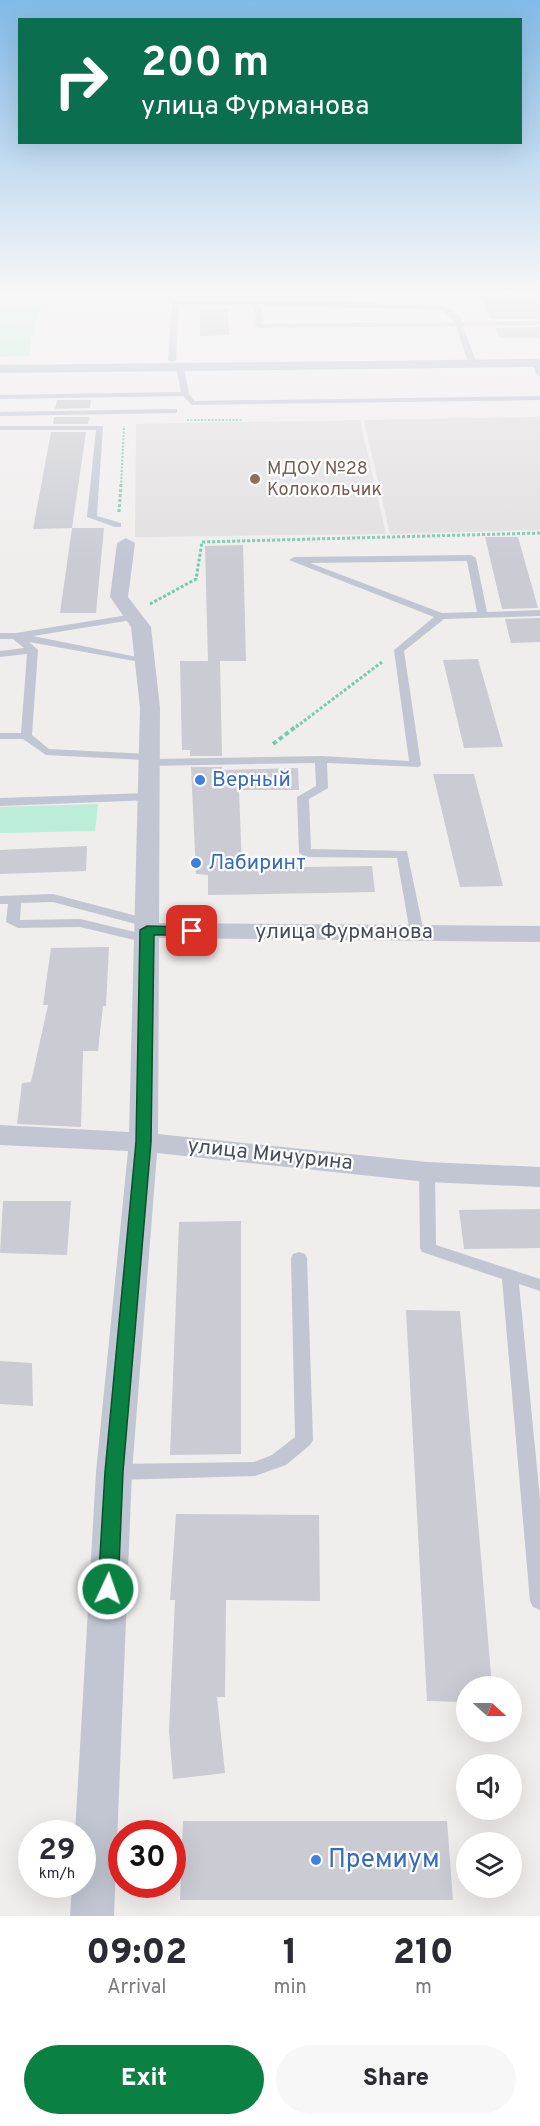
<!DOCTYPE html>
<html lang="en">
<head>
<meta charset="utf-8">
<style>
	body { margin:0; font-family:Overpass,sans-serif; background:#f7f7f7; color:#2b2b33; height:100vh; display:flex; flex-direction:column; font-size:22px; white-space:nowrap }
	* { box-sizing:border-box; margin:0 }
	p { font-size:20px; color:#7c7c81 }
	.icon { flex:none; width:33px; height:33px; fill:none; stroke:currentColor; stroke-width:2; stroke-linecap:round; stroke-linejoin:round }
	.map { position:relative; height:1916px; overflow:hidden }
	.panel { display:flex; flex-direction:column; background:#fff; flex:1 }
	.panel>* { flex:none }
	.top-card { position:absolute; left:18px; top:18px; width:504px; height:126px; border-radius:0px; box-shadow:0 6px 24px #0002; background:#0b6e4f; color:#fff; overflow:hidden }
	.needle { width:39px; rotate:111deg }
	.buttons { position:absolute; left:456px; top:1676px; display:grid; gap:12px }
	.buttons a { display:grid; place-items:center; width:66px; height:66px; border-radius:50%; background:#fff; box-shadow:0 6px 24px #0002; font-size:30px }
	.speed { position:absolute; left:18px; top:1820px; display:flex; gap:12px; font-size:30px; font-weight:700; text-align:center }
	.speed>* { display:grid; place-content:center; width:78px; height:78px; border-radius:50%; background:#fff; box-shadow:0 6px 24px #0002; line-height:1 }
	.speed small { font-size:15px; font-weight:400 }
	.speed .limit { border:9px solid #d22; background:#fff; color:#111 }
	.pin { position:absolute; display:grid; place-items:center; width:51px; height:51px; color:#fff; margin:-26px; border-radius:12px; box-shadow:0 3px 9px #0006 }
	.me { position:absolute; width:66px; margin:-33px; rotate:3deg; stroke-linejoin:round; filter:drop-shadow(0 0 4px #0008) }
	.turn { display:flex; align-items:center; gap:21px; height:126px; padding:0 24px; font-size:27px }
	.turn .icon { width:78px; height:78px; stroke-width:2.5 }
	.turn b { display:block; font-size:42px; line-height:51px }
	.eta { display:flex; justify-content:space-evenly; align-items:center; height:102px; text-align:center }
	.eta b { font-size:36px; font-weight:800; line-height:42px }
	.primary-button { display:flex; gap:12px; margin-top:auto; padding:12px 24px }
	.primary-button a { flex:1; height:69px; border-radius:36px; background:#0b8043; color:#fff; font-size:24px; font-weight:800; line-height:69px; text-align:center }
	.primary-button a+a { background:#f7f7f7; color:#2b2b33 }
	.map>svg:first-child { display:block }
	.education { fill:#e1dfdf }
	.green { fill:#bcedd9 }
	.building { fill:#cacbd3 }
	.lines { fill:none; stroke-linecap:round; stroke-linejoin:round }
	.path-far2 { stroke:#75cab1; stroke-width:2; stroke-dasharray:2 1.5; stroke-linecap:butt }
	.path-far1 { stroke:#75cab1; stroke-width:3; stroke-dasharray:3 2; stroke-linecap:butt }
	.path { stroke:#75cab1; stroke-width:4; stroke-dasharray:4.5 3; stroke-linecap:butt }
	.lane { fill:#c1c6d2; fill-rule:evenodd }
	.street { fill:#c1c6d2; fill-rule:evenodd }
	.route { fill:#0b8043; stroke:#07532c; stroke-width:1.5 }
	.education-dot { fill:#8d6e63; stroke:#fff; stroke-width:2 }
	.shop-dot { fill:#3f7fe0; stroke:#fff; stroke-width:2 }
	.labels { text-anchor:middle; dominant-baseline:central; stroke-width:4.5; stroke-linejoin:round; paint-order:stroke }
	.far-education-label { font-size:18px; fill:#785e54; stroke:#fff; text-anchor:start }
	.shop-label { font-size:21px; fill:#366cbe; stroke:#fff; text-anchor:start }
	.street-label { font-size:21px; fill:#464c5a; stroke:#fff }
	.near-shop-label { font-size:26px; fill:#366cbe; stroke:#fff; text-anchor:start }
</style>
</head>
<body>
<div class="map">
<svg width="540" height="1916" viewBox="0 0 540 1916">
	<rect width="100%" height="100%" fill="#f0eded"/>
	<path class="education" d="M166,295h208l1,2 -203,1z
		M540,417v113l-150,4 -26,-114z
		M360,420l26,114 -251,3 1,-113z"/>
	<path class="green" d="M0,295h87l-25,2 -22,11 -9,29 -2,19 -29,1z
		M98,804l-3,27 -95,2v-26z"/>
	<path class="building" d="M479,295h61v24h-50z
		M228,308l1,27 -29,1v-27z
		M540,327v11h-40l-5,-10z
		M57,400h34l-1,8 -35,1z
		M54,417h35l-1,7h-35z
		M51,432h35l-14,96 -39,1z
		M72,528h32l-8,85h-36z
		M485,537h33l20,71 -36,1z
		M243,545l3,116h-26l2,95h-32v-6h-8l-2,-89h28l-3,-115z
		M540,618v24l-29,1 -6,-24z
		M478,659l25,88 -39,1 -21,-88z
		M191,767h31v3l76,-2 1,22h-60l3,78 130,-2 3,26 -167,3v-20l-12,-1z
		M433,774h41l29,112 -43,1z
		M87,846l-1,25 -86,3v-24z
		M109,947l-3,59h-3l-5,45h-15l-2,76 -64,-3 5,-41 9,-1 17,-77h-5l8,-57z
		M3,1201h68l-4,54 -67,-2z
		M540,1209v39l-76,1 -5,-39z
		M241,1221v233l-71,1 9,-233z
		M406,1310l54,1 32,375h-26v16l-39,-1z
		M0,1361l32,2 1,43 -33,-2z
		M176,1514l143,1 1,86 -94,-1 -1,97h-8l8,76 -52,6 -4,-48 6,-131h-5z
		M183,1821h264l6,79h-273z"/>
	<g class="lines">
		<path class="path-far2" d="M131,295l18,7
			M187,420h55
			M121,486l3,-60"/>
		<path class="path-far1" d="M119,512l2,-28
			M150,604l46,-25 6,-37 338,-9
			M296,727l86,-65"/>
		<path class="path" d="M273,744l25,-19"/>
		<path class="lane" d="M158,295h8l11,6h137l129,5 17,10 2,6 78,-1v4l-77,1 12,33 -4,2 -4,-2 -11,-33 -197,2 -4,-2 1,-11 -4,-10h-73l-3,55 -4,2 -4,-2 4,-56zM259,305l182,5 14,12 -192,2 1,-9z
			M532,361l7,2 1,13 -4,-2z
			M180,365l4,2 5,27 5,7 346,-5v4l-348,5 -9,-9 -183,3v-4l181,-3 -5,-25z
			M177,409v4h-3l-174,3v-4z
			M0,426h103l-6,90 24,7v4h-6l-28,-10 9,-87h-96z
			M471,555l5,3 11,54 53,-2v6l-96,3 -40,32 17,114 -2,2 -92,-4 1,25 -19,11 2,50 96,2 17,82 -2,3h-10l-2,-3 -13,-75 -92,-1 -6,-4 -2,-56 19,-11 -1,-23 -167,3 -6,-3 3,-3 -99,-5 -23,-16h-23v-6h21l6,-79 -27,3v-6l24,-3 -11,-9h-13v-6h16l118,-19 5,3 -1,2 -105,17 114,23 4,1v4l-122,-22 9,8 -6,85 17,14 99,5 4,1v4l169,-3 88,5 -15,-111 40,-33 -145,-57 5,-3zM467,561l10,51 -35,1 -132,-50z
			M148,793l6,4 -2,3 -152,6v-8z
			M53,894l99,26 2,3 -7,4 -94,-25 -32,1 -1,17 60,-1 72,17 2,3 -7,4 -67,-16 -62,1 -12,-6 2,-18h-8v-8z
			M427,1167l6,1 2,4 1,73 104,34v12l-21,-7 21,215v111l-7,-3 -3,-6 -28,-322 -80,-27 -2,-4 -1,-76 2,-4z
			M299,1252l6,2 2,4 6,182 -3,5 -24,20 -31,11 -139,4 -7,-3 -2,-5 2,-5 7,-3 138,-2 18,-7 23,-18 -4,-179 2,-4z"/>
		<path class="street" d="M540,359v8l-540,6v-8z
			M126,538l9,5 -7,54 23,30 9,81 -1,215 381,3v16l-381,-4 -1,196 269,28 113,5v20l-113,-5 -270,-29 -25,319 -18,444h-44l2,-32h10v-51h-7l21,-361 32,-321 -128,-6v-20l129,7 11,-424 -9,-81 -21,-30 7,-54z"/>
	</g>
	<linearGradient id="sky" x2="0" y2="1"><stop stop-color="#82bae8"/><stop offset="0.52" stop-color="#f8f7f7"/><stop offset="1" stop-color="#f8f7f7" stop-opacity="0"/></linearGradient>
	<rect width="540" height="563" fill="url(#sky)"/>
	<path class="route" d="M147,926l45,1 6,4 -6,4h-38l-3,207 -28,330 -5,117 -3,6 -7,3 -7,-3 -3,-6 7,-117 31,-330 4,-212z"/>
	<circle class="education-dot" cx="255" cy="479" r="6"/>
	<g class="shop-dot">
		<circle cx="200" cy="780" r="6"/>
		<circle cx="196" cy="863" r="6"/>
		<circle cx="316" cy="1860" r="6"/>
	</g>
	<g class="labels">
		<g class="far-education-label">
			<text x="267" y="469">МДОУ №28<tspan x="267" dy="21">Колокольчик</tspan></text>
		</g>
		<g class="shop-label">
			<text x="212" y="780">Верный</text>
			<text x="208" y="863">Лабиринт</text>
		</g>
		<g class="street-label">
			<text x="344" y="932">улица Фурманова</text>
			<text transform="translate(270 1155) rotate(6)">улица Мичурина</text>
		</g>
		<g class="near-shop-label">
			<text x="328" y="1860">Премиум</text>
		</g>
	</g>
</svg>
<div class="buttons">
<a><svg class="needle" viewBox="-14 -14 28 28"><path d="M0-13l5 13h-10z" fill="#e53935"/><path d="M0 13l5-13h-10z" fill="#7c7c81"/></svg></a>
<a><svg class="icon" aria-label="sound" viewBox="0 0 24 24"><path d="M4 9h4l5-4v14l-5-4H4zM17 9q2 3 0 6"/></svg></a>
<a><svg class="icon" aria-label="layers" viewBox="0 0 24 24"><path d="M12 4l9 5-9 5-9-5zM3 14l9 5 9-5"/></svg></a>
</div>
<div class="speed"><div>29<small>km/h</small></div><div class="limit">30</div></div>
<div class="pin" style="left:192px;top:931px;background:#d93025"><svg class="icon" aria-label="arrive" viewBox="0 0 24 24"><path d="M6 21V4h12l-3 4 3 4H6"/></svg></div>
<svg class="me" style="left:108px;top:1589px" viewBox="-20 -20 40 40"><circle r="17" fill="#0b8043" stroke="#fff" stroke-width="3"/><path d="M0-11L8 9 0 5-8 9z" fill="#fff"/></svg>
<div class="top-card">
<div class="turn"><svg class="icon" aria-label="right" viewBox="0 0 24 24"><path d="M7 20v-9h11M14 6l5 5-5 5"/></svg><div><b>200 m</b>улица Фурманова</div></div>
</div>
</div>
<section class="panel">
<div class="eta">
<div><b>09:02</b><p>Arrival</p></div>
<div><b>1</b><p>min</p></div>
<div><b>210</b><p>m</p></div>
</div>
<div class="primary-button"><a>Exit</a><a>Share</a></div>
</section>
</body>
</html>
